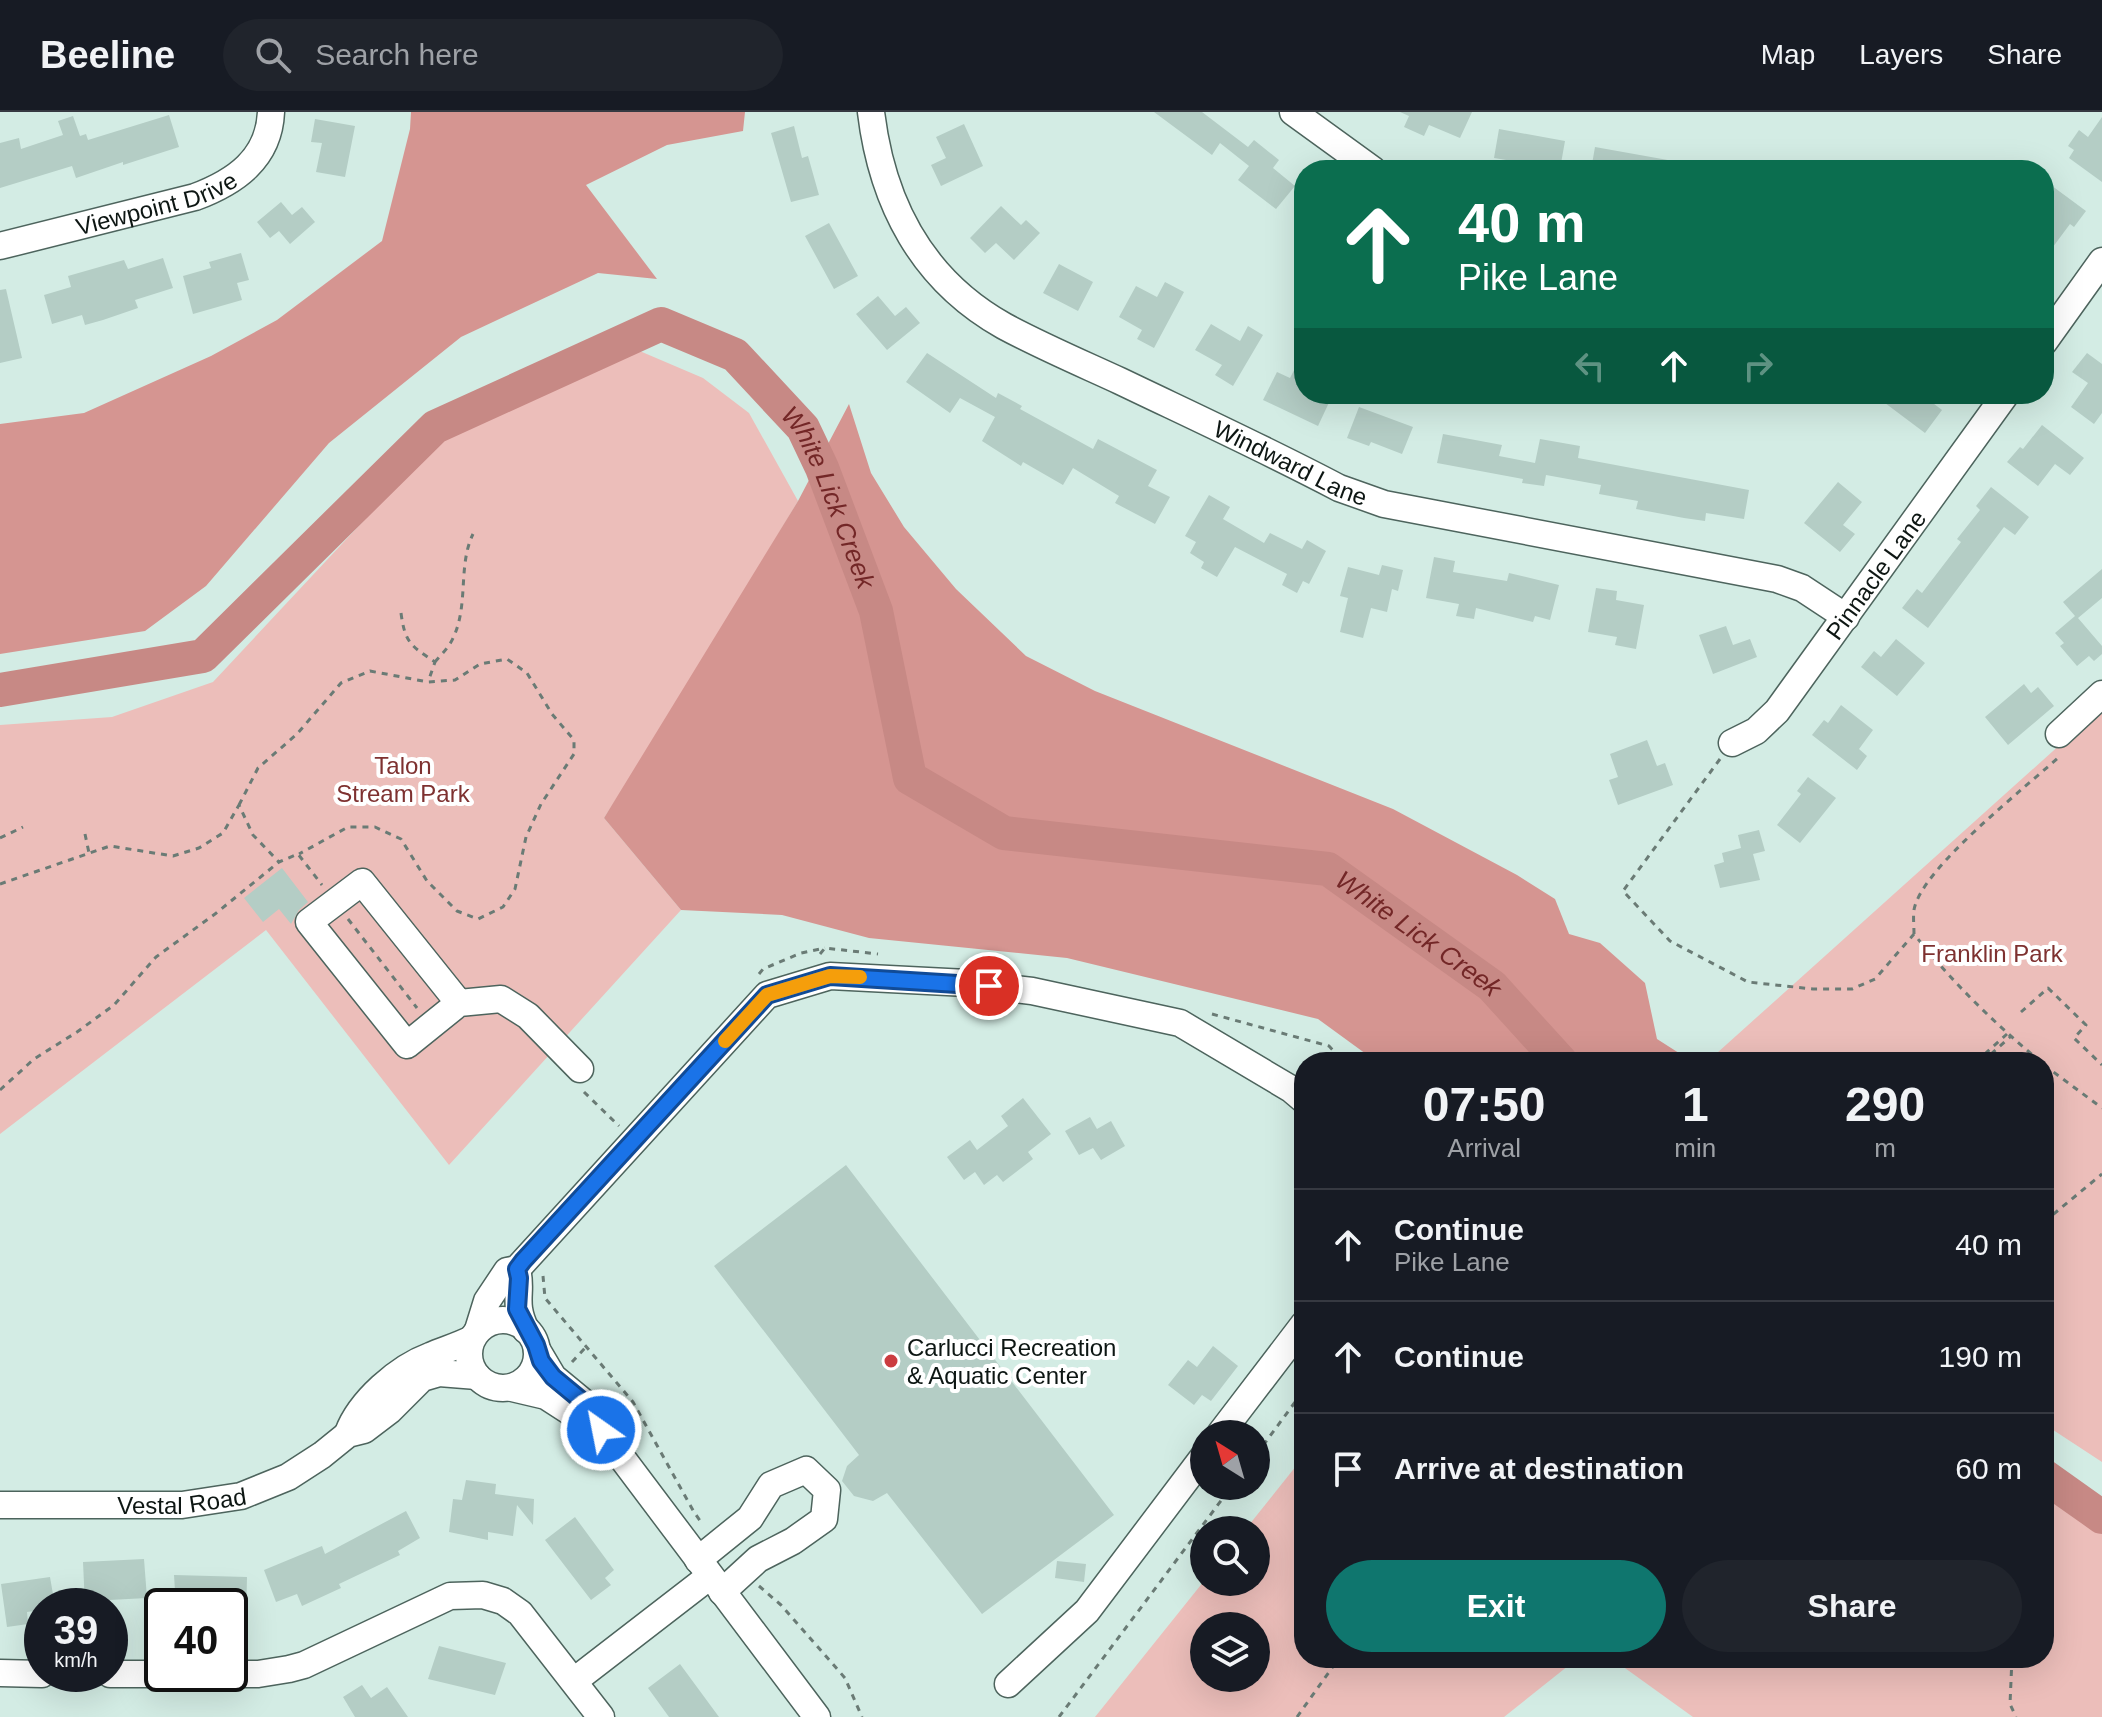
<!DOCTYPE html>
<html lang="en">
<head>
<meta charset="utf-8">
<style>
	body { margin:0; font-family:Arial,sans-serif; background:#20242c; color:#f1f3f6; height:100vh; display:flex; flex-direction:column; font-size:30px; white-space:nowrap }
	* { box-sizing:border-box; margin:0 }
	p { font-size:26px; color:#9ea1a6 }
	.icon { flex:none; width:44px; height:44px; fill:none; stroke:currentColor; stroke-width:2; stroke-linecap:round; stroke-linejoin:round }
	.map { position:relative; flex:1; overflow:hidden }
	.sheet { position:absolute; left:1294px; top:940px; width:760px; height:616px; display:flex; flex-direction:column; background:#171b24; border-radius:32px; box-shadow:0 8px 32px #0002 }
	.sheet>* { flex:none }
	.hud { position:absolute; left:1294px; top:48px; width:760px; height:244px; border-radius:32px; box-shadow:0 8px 32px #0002; background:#0b6e4f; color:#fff; overflow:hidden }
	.needle { width:52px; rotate:323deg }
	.fabs { position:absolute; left:1190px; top:1308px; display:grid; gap:16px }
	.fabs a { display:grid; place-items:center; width:80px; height:80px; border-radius:50%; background:#171b24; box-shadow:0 8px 32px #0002; font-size:40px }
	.speed { position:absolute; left:24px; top:1476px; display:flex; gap:16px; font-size:40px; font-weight:700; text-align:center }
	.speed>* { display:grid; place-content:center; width:104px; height:104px; border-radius:50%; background:#171b24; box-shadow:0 8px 32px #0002; line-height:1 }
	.speed small { font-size:20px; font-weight:400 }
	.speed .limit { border:4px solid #111; border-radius:12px; background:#fff; color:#111 }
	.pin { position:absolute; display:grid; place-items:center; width:68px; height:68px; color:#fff; margin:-34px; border:4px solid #fff; border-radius:50%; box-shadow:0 2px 8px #0007 }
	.me { position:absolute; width:88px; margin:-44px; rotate:327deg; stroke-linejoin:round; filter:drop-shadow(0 0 6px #0008) }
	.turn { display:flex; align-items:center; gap:28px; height:168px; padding:0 32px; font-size:36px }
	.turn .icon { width:104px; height:104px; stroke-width:2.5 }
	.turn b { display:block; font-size:56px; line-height:68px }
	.lanes { display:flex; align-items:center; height:76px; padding:0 32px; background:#0003; justify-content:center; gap:40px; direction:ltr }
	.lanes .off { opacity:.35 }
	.eta { display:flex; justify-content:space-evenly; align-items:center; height:136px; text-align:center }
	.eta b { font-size:48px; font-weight:700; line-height:56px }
	.cta { display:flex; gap:16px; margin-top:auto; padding:16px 32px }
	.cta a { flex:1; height:92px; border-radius:48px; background:#0f766e; color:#fff; font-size:32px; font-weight:700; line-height:92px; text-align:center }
	.cta a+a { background:#20242c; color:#f1f3f6 }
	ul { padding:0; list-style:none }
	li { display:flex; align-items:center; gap:24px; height:112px; padding:0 32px; border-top:2px solid #363941 }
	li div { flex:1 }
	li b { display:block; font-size:30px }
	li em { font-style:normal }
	header { display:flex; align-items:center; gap:48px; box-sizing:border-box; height:112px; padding:0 40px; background:#171b24; border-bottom:2px solid #363941 }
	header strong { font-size:38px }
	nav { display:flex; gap:44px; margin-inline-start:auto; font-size:28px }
	.search { width:560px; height:72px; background:#20242c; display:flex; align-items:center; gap:20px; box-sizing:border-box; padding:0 28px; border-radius:44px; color:#9ea1a6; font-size:30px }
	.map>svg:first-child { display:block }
	.green { fill:#ecbeba; fill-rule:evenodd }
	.forest { fill:#d59591 }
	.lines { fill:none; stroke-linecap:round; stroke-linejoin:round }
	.river { stroke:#c78985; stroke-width:34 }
	.building { fill:#b4cdc5 }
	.minor-casing { stroke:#4d645d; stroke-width:29 }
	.path { stroke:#6a7b75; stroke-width:3; stroke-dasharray:6 6; stroke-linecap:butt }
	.minor { stroke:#fff; stroke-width:26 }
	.route-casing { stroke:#114b97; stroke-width:20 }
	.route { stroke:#1a73e8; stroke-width:14 }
	.slow { stroke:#f59e0b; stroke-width:14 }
	.poi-dot { fill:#cb3c40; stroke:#fff; stroke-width:3 }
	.labels { text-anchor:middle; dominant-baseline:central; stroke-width:8; stroke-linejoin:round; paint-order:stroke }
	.street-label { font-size:24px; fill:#0d1613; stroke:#fff }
	.park-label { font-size:24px; fill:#7e3130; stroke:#fff }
	.poi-label { font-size:24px; fill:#0d1613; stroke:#fff; text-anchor:start }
	.water-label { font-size:26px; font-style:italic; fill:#732727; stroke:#fff }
</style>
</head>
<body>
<header>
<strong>Beeline</strong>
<div class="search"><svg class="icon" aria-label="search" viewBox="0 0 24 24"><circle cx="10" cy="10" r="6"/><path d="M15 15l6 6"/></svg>Search here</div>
<nav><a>Map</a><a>Layers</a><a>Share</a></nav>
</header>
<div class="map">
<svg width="2102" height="1605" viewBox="0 0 2102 1605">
	<rect width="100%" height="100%" fill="#d3ece4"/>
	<path class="green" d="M635,237l68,29 46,35 49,88 -123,207 -71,110 77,92 -232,255 -183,-235 -266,204v-409l112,-8 101,-35 227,-243 103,-50z
		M2102,595v755l-58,-38v-362h-337z
		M1304,1344v202h274l-74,59h-409l109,-136 52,1v-52h-11zM1204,1514h52v52h-52z
		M2044,1364l58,41v200h-409l-82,-59h433z"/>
	<path class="forest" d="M411,0h334l-2,19 -76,14 -81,40 71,94 -59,-6 -137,64 -132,106 -123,143 -61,45 -145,23v-230l84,-11 127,-57 66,-36 105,-79 28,-112z
		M849,292l22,69 33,54 52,62 70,67 69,35 298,118 124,66 38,24 14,35 31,9 45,40 12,56 36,23h-316l-59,-43 -251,-61 -198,-20 -87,-23 -101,-5 -77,-92 194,-317z"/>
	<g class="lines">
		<g class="river">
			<path id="s1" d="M0,578l203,-34 232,-229 226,-103 74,31 68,73 19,40 54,143 34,167 94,55 324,36 164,117 69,76"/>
			<path d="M2044,1364l58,41"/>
		</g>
	</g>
	<path class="building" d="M1154,0h48l46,35 6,-7 25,20 -6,8 22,18 -19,23 -38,-29 11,-14 -29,-23 -8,12z
		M1400,0h72l-12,26 -31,-13 -5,11 -20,-9 5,-11z
		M169,3l10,32 -56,18v-3l-47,16 -4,-12 -72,22v-45l19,-5 2,11 42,-14 -5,-14 15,-5 7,20 6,-2 2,6z
		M2102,5v65l-33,-24 5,-8 -6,-4 11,-16 9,7z
		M315,7l40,7 -10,51 -29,-5 6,-29 -11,-1z
		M964,12l19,42 -42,20 -10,-21 15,-7 -10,-21z
		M794,14l8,32 6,-2 11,39 -28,7 -20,-69z
		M1499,17l66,12 -5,28 -66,-11z
		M1595,35l84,15 -1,8h-87z
		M2044,68l42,31 -12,16 -4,-3 -26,35z
		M281,90l11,13 10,-8 13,15 -25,22 -11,-13 -9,7 -13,-16z
		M1001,94l20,19 5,-5 14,13 -26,27 -18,-17 -11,10 -15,-15z
		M829,111l29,53 -24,13 -29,-53z
		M241,141l8,27 -12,3 5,17 -49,14 -10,-38 28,-8 -2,-6z
		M163,146l10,30 -38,12 3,8 -35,12 -18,5 -3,-10 -30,9 -8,-29 27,-8 -3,-11 56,-16 4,9z
		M1059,152l34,18 -15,29 -35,-18z
		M1165,170l19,10 -30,56 -17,-9 5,-9 -23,-13 17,-31 21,11z
		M6,177l16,69 -22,5v-73z
		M878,184l17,20 11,-9 14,16 -33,27 -31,-36z
		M1211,212l29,17 8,-15 15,9 -30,51 -18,-11 7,-10 -27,-15z
		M1304,239v43h29l-15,32 -55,-26 14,-28 13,6z
		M927,241l69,45 2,-5 24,13 -2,3 73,40 5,-10 59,31 -9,16 22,11 -15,27 -40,-21 4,-7 -46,-28 -10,17 -40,-23 -2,4 -39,-25 13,-24 -35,-19 -10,15 -44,-31z
		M2087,241l15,11v49l-8,11 -23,-17 17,-24 -16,-11z
		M1873,282h48l21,16 -17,23z
		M1359,295l54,20 -11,27 -31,-12 -2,4 -22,-8z
		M2042,313l42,33 -14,17 -15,-11 -17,22 -31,-24 13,-15 3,2z
		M1443,322l59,11 -3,11 36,7 5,-24 40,7 -2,12 171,32 -5,29 -38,-6 -1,8 -21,-3 -48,-9 2,-8 -39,-7 2,-9 -55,-10 -2,11 -22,-3 1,-4 -86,-16z
		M1838,370l24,20 -19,23 12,9 -15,18 -36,-29z
		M1991,375l38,30 -14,18 -11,-8 -76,101 -26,-20 15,-19 5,4 39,-51 -4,-3 23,-29 -4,-4z
		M1209,383l21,12 -7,12 41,24 6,-10 32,16 5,-9 19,11 -17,33 -6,-3 -6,12 -15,-8 5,-11 -52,-27 -18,30 -16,-9 3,-6 -14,-9 6,-11 -11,-6z
		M1434,445l21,4 -2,11 54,9 2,-8 50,12 -9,35 -15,-4 -2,6 -57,-14 -2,11 -18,-3 3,-12 -33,-6z
		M1382,453l21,5 -5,21 -6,-2 -5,23 -16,-4 -8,30 -23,-6 8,-34 -8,-2 8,-29 31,8z
		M2102,457v29l-24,20 24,28v8l-8,7 -5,-5 -12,10 -17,-20 4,-3 -9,-10 20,-17 -12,-14z
		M1596,476l21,3 -1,9 28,5 -8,44 -21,-4 2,-8 -29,-5z
		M1726,514l7,19 17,-6 7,18 -44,17 -14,-39z
		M1896,527l29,24 -28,33 -36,-29 13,-16 7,6z
		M2024,572l7,9 7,-6 16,19 -46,39 -23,-28z
		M1841,593l32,25 -14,19 8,7 -10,14 -45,-35 12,-15 4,3z
		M1647,628l10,26 8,-3 8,22 -55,20 -9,-25 9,-3 -8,-23z
		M1808,665l28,21 -36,45 -23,-18 24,-31 -4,-3z
		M1759,718l6,21 -12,3 7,26 -40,8 -6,-23 10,-3 -2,-9 19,-5 -3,-13z
		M282,756l26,34 -9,8 -8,14 -12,-15 -16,13 -19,-24z
		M1023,986l28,36 -23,18 5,7 -30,23 -6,-7 -13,10 -9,-13 -11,8 -17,-23 23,-17 7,10 31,-24 -7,-10z
		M1090,1005l7,12 14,-8 14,25 -24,14 -8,-12 -14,7 -14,-24z
		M846,1053l268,350 -132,99 -95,-121 -14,8 -19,-5 -12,-15 5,-15 12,-11 -145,-189z
		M1213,1234l25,20 -27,35 -9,-6 -8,10 -26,-20 20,-25 9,7z
		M466,1368l30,4 -1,10 39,5 -1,26 -16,-20 -4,31 -25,-4v8l-39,-8 4,-33 9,1z
		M406,1399l14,27 -22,13 2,4 -61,29 2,4 -39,18 -5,-12 -21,8 -12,-32 58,-24 3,8z
		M575,1405l39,53 -9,8 6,7 -20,15 -46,-60z
		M144,1447l3,39 -38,2 1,6h-25l-2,-44z
		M1057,1449l29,3 -2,18 -29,-4z
		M174,1463l73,2 -1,43 -16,1v-15h-54z
		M50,1465l5,29h-13v4l-15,2 1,12 -21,3 -6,-43z
		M439,1534l67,17 -11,32 -67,-16z
		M680,1552l39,53h-50l-21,-29z
		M362,1573l9,13 16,-11 21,30h-53l-12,-20z"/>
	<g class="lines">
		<defs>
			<g id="minor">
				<path id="s2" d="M871,0c11,91 51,168 133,214 37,20 77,37 116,55 73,35 147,69 219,107l45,16 393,75 25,9 44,29"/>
				<path d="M1293,0l80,58"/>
				<path id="s3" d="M0,134l195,-49c40,-15 74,-38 76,-85"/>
				<path d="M2044,230l58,-81"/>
				<path d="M2059,622l43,-40"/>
				<path id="s4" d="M1732,631l24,-12 21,-20 229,-317"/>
				<path d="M459,891l-52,42 -98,-123 53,-40 97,121 42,-4 27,17 52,53"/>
				<path d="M517,1157c6,24 -5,32 9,61"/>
				<circle cx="503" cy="1242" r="34"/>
				<path d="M478,1218l9,-29 20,-30 10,-2 250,-274 63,-19 137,7 65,8 148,32 111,66 13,11"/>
				<path d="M537,1238l16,27 46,38 2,15 216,287"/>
				<path d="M512,1276l34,8 31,20"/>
				<path d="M348,1321c12,-32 50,-65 82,-77 14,-6 28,-10 42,-17"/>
				<path d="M1220,1322l84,-110"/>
				<path id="s5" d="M0,1393h182l59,-9 47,-19 34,-22 26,-21 16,-4 25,-19 33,-33 17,-5 38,3"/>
				<path d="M698,1448l52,-42 21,-33 35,-15 21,20 -3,29 -31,22 -35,18 -36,33"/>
				<path d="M0,1561l42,1"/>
				<path d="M110,1562h52"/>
				<path d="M171,1562h87l31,-5 15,-4 146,-69 33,-1 20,6 17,12 81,104"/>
				<path d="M574,1569l136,-105"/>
				<path d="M1008,1572l79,-73 117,-155"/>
			</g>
		</defs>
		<use href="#minor" class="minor-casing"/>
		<path class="path" d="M401,501c4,30 10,33 34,49l-7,20
			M435,550c5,-6 12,-13 16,-20 19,-34 6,-75 22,-108
			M1720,647l-97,132 47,50 78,41 65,7h39l23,-10 39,-45c38,48 80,89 127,128
			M239,693l19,-37 39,-34 44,-51 29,-12 58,11 27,-2 25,-16 27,-5 20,14 25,41 22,26v14l-33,50 -15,33 -11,52 -12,18 -25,12 -21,-8 -30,-30 -26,-42 -26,-12h-27l-49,27
			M85,722l4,19
			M0,726l23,-11
			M0,772l110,-38 63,10 26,-8 24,-15 16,-28 14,30 26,27
			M348,807l69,89
			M1914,822c0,-8 -1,-17 0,-24 7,-42 114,-124 147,-155
			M820,842l5,-6 53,6
			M759,862l4,-5 38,-16 24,-5
			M2021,900l27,-24 38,37 -12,13 28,27
			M1212,902l117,32 15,16
			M1976,950l31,-28
			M1982,950l28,-25
			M2044,953l58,43
			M0,978l34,-31 43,-27 37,-27 42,-48 59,-43 64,-52 19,-8 24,31
			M584,980l35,34
			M2044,1110l58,-48
			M543,1164l2,22 88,104 61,110 9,13
			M572,1250l14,-15
			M1256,1343l48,-65
			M759,1474l22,19 64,73 17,39
			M2012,1546l-2,46 6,13
			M1059,1605l173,-231
			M1297,1605l42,-59"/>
		<use href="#minor" class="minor"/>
	</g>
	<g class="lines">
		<defs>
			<path id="route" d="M601,1318l-2,-15 -46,-38 -12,-16 -5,-16 -19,-36 2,-31 -2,-9 6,-8 244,-266 63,-19 159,10"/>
		</defs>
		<use href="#route" class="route-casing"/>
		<use href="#route" class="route"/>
		<path class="slow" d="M725,929l42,-46 63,-19 30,1"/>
	</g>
	<circle class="poi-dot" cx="891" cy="1249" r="8"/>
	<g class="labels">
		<g class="street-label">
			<text stroke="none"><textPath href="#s3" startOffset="162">Viewpoint Drive</textPath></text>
			<text stroke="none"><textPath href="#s2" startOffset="580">Windward Lane</textPath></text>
			<text stroke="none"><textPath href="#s4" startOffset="224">Pinnacle Lane</textPath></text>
			<text stroke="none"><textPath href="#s5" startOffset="182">Vestal Road</textPath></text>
		</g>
		<g class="park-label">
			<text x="403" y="653">Talon<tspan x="403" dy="28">Stream Park</tspan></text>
			<text x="1992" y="841">Franklin Park</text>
		</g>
		<g class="poi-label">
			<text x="907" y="1235">Carlucci Recreation<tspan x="907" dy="28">&amp; Aquatic Center</tspan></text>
		</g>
		<g class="water-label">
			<text stroke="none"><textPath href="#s1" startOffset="1034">White Lick Creek</textPath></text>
			<text stroke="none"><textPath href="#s1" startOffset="1874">White Lick Creek</textPath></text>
		</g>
	</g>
</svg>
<div class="fabs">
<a><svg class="needle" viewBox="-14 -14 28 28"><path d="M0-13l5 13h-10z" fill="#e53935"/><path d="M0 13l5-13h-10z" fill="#9ea1a6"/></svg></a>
<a><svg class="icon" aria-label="search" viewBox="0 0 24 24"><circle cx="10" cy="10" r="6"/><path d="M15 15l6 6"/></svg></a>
<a><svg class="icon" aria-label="layers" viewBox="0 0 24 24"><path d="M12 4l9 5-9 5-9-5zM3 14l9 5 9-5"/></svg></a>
</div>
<div class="speed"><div>39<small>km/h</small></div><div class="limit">40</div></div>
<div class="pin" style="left:989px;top:874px;background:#d93025"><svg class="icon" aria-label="arrive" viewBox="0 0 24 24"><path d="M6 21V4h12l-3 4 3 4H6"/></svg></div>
<svg class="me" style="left:601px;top:1318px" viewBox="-20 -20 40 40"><circle r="17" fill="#1a73e8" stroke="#fff" stroke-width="3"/><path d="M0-11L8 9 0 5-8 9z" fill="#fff"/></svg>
<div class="hud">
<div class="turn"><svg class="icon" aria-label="ahead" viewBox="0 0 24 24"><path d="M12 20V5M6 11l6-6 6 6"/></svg><div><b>40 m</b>Pike Lane</div></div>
<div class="lanes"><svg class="icon off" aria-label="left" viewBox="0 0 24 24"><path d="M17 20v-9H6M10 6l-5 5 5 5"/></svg><svg class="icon" aria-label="ahead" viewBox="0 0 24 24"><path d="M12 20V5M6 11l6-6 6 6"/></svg><svg class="icon off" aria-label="right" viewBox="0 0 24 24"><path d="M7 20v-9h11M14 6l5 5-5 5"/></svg></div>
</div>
<section class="sheet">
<div class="eta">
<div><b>07:50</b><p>Arrival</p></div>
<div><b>1</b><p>min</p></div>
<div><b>290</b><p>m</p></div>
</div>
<ul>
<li><svg class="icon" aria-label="ahead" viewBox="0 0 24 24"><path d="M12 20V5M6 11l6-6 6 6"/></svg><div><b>Continue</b><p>Pike Lane</p></div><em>40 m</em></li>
<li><svg class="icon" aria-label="ahead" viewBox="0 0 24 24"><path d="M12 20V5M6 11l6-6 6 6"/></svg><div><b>Continue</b></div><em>190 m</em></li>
<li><svg class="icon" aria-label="arrive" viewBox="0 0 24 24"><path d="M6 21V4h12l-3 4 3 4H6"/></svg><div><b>Arrive at destination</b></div><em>60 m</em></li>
</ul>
<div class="cta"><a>Exit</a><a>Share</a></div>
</section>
</div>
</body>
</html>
